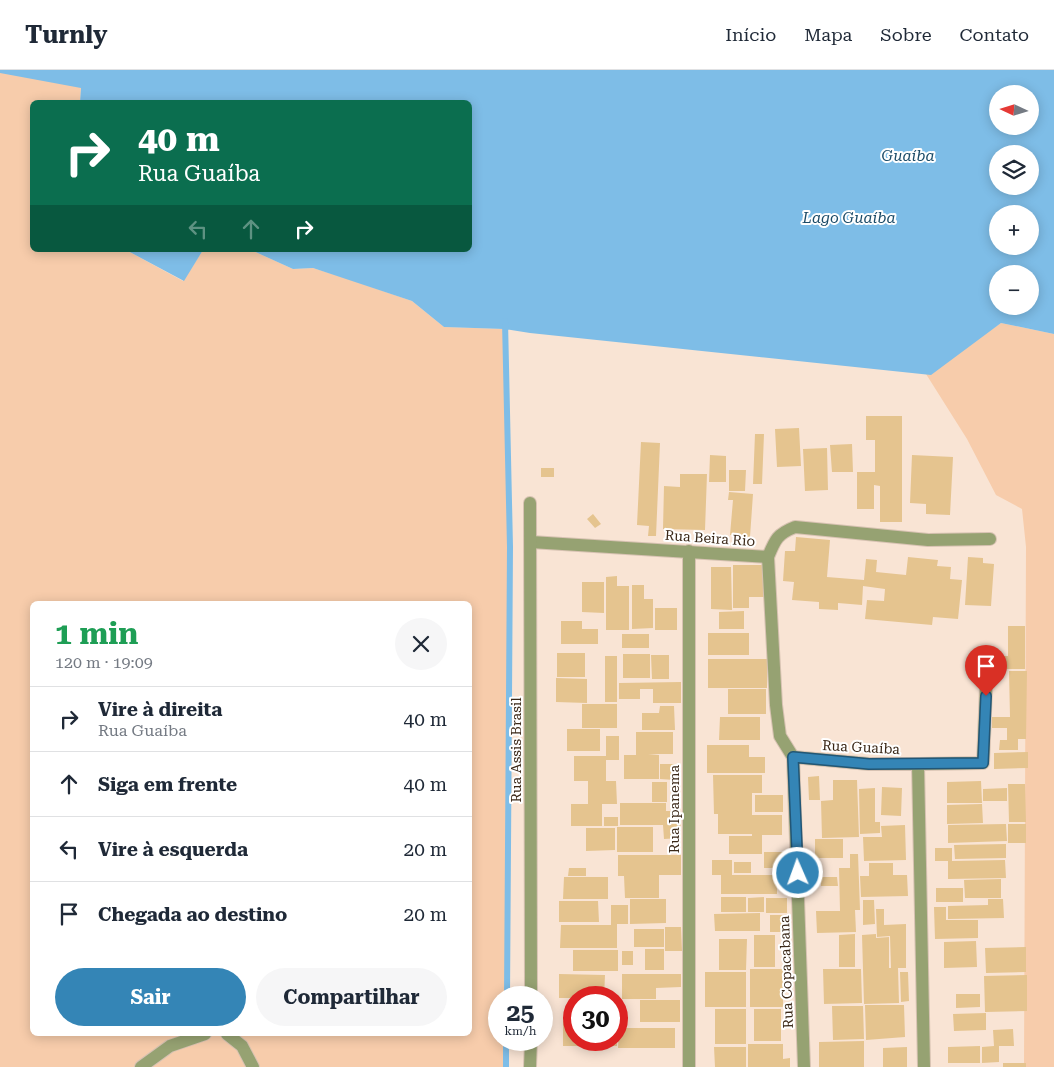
<!DOCTYPE html>
<html lang="pt">
<head>
<meta charset="utf-8">
<style>
	body { margin:0; font-family:"Roboto Serif",serif; background:#f6f6f7; color:#1f2937; height:100vh; display:flex; flex-direction:column; font-size:19px; white-space:nowrap }
	* { box-sizing:border-box; margin:0 }
	p { font-size:16px; color:#747a83 }
	.icon { flex:none; width:28px; height:28px; fill:none; stroke:currentColor; stroke-width:2; stroke-linecap:round; stroke-linejoin:round }
	.map { position:relative; flex:1; overflow:hidden }
	.drawer { position:absolute; left:30px; top:531px; width:442px; height:435px; display:flex; flex-direction:column; background:#fff; border-radius:8px; box-shadow:0 2px 12px #0003 }
	.drawer>* { flex:none }
	.top-card { position:absolute; left:30px; top:30px; width:442px; height:152px; border-radius:8px; box-shadow:0 2px 12px #0003; background:#0b6e4f; color:#fff; overflow:hidden }
	.needle { width:32px; rotate:274deg }
	.controls { position:absolute; left:989px; top:15px; display:grid; gap:10px }
	.controls a { display:grid; place-items:center; width:50px; height:50px; border-radius:50%; background:#fff; box-shadow:0 2px 12px #0003; font-size:25px }
	.speed { position:absolute; left:488px; top:916px; display:flex; gap:10px; font-size:25px; font-weight:700; text-align:center }
	.speed>* { display:grid; place-content:center; width:65px; height:65px; border-radius:50%; background:#fff; box-shadow:0 2px 12px #0003; line-height:1 }
	.speed small { font-size:12px; font-weight:400 }
	.speed .limit { border:8px solid #d22; background:#fff; color:#111 }
	.pin { position:absolute; display:grid; place-items:center; width:42px; height:42px; color:#fff; margin:-51px -21px; border-radius:50% 50% 50% 0; rotate:-45deg; box-shadow:0 0 5px #0007 }
	.pin .icon { rotate:45deg }
	.me { position:absolute; width:55px; margin:-28px; rotate:358deg; stroke-linejoin:round; filter:drop-shadow(0 0 4px #0008) }
	.turn { display:flex; align-items:center; gap:18px; height:105px; padding:0 25px; font-size:22px }
	.turn .icon { width:65px; height:65px; stroke-width:2.5 }
	.turn b { display:block; font-size:35px; line-height:42px }
	.lanes { display:flex; align-items:center; height:48px; padding:0 25px; background:#0003; justify-content:center; gap:25px; direction:ltr }
	.lanes .off { opacity:.35 }
	.round { display:grid; place-items:center; flex:none; width:52px; height:52px; border-radius:26px; background:#f6f6f7 }
	.overview { display:flex; align-items:center; justify-content:space-between; height:85px; padding:0 25px }
	h1 { font-size:30px; font-weight:700; line-height:38px; color:#1e9e55 }
	.cta { display:flex; gap:10px; margin-top:auto; padding:10px 25px }
	.cta a { flex:1; height:58px; border-radius:30px; background:#3485b6; color:#fff; font-size:20px; font-weight:700; line-height:58px; text-align:center }
	.cta a+a { background:#f6f6f7; color:#1f2937 }
	ul { padding:0; list-style:none }
	li { display:flex; align-items:center; gap:15px; height:65px; padding:0 25px; border-top:1px solid #e0e1e3 }
	li div { flex:1 }
	li b { display:block; font-size:19px }
	li em { font-style:normal }
	header { display:flex; align-items:center; gap:30px; box-sizing:border-box; height:70px; padding:0 25px; background:#fff; border-bottom:1px solid #e0e1e3 }
	header strong { font-size:24px }
	nav { display:flex; gap:28px; margin-inline-start:auto; font-size:18px }
	.map>svg:first-child { display:block }
	.green { fill:#f7ccab; fill-rule:evenodd }
	.water { fill:#7ebde7; fill-rule:evenodd }
	.lines { fill:none; stroke-linecap:round; stroke-linejoin:round }
	.stream { stroke:#7ebde7; stroke-width:6 }
	.building { fill:#e5c48f }
	.service-casing { stroke:#d7c2b2; stroke-width:14 }
	.minor-casing { stroke:#d7c2b2; stroke-width:14 }
	.tertiary-casing { stroke:#d7c2b2; stroke-width:14 }
	.service { stroke:#96a272; stroke-width:12 }
	.minor { stroke:#96a272; stroke-width:12 }
	.tertiary { stroke:#96a272; stroke-width:12 }
	.route-casing { stroke:#225676; stroke-width:12 }
	.route { stroke:#3485b6; stroke-width:9 }
	.labels { text-anchor:middle; dominant-baseline:central; stroke-width:4; stroke-linejoin:round; paint-order:stroke }
	.street-label { font-size:14px; fill:#3a2717; stroke:#fff }
	.water-label { font-size:15px; font-style:italic; fill:#1b4b68; stroke:#fff }
</style>
</head>
<body>
<header>
<strong>Turnly</strong>
<nav><a>Início</a><a>Mapa</a><a>Sobre</a><a>Contato</a></nav>
</header>
<div class="map">
<svg width="1054" height="997" viewBox="0 0 1054 997">
	<rect width="100%" height="100%" fill="#f9e4d4"/>
	<path class="green" d="M0,0l81,17 -1,15h-48v148h94l57,31 20,-31h48l42,19 20,-1 32,10 67,23 32,26 60,2 6,218 -3,450 -8,1v42h7v27h-506zM32,534h438v430h-438z
		M1001,253l53,11v733h-30l2,-520 -4,-38 -26,-14 -29,-56 -41,-65z"/>
	<path class="water" d="M0,0h1054v264l-53,-11 -70,52 -401,-42 -26,-4 -60,-2 -32,-26 -99,-33 -20,1 -42,-19h219v-148h-390l1,-14 -81,-15zM998,24h32v32h-32zM998,84h32v32h-32zM998,144h32v32h-32zM998,204h32v32h-32z
		M126,180h77l-19,31z"/>
	<g class="lines">
		<path class="stream" d="M505,251l5,226 -3,451
			M506,997v-27"/>
	</g>
	<path class="building" d="M866,346h36v106h-22v-36l-6,-1v24h-17v-37h18v-32h-9z
		M799,358l2,38 -24,1 -2,-38z
		M755,364h9l-2,50h-9z
		M641,372l19,1 -4,93h-8l1,-10 -12,-1z
		M852,374l1,28h-21l-2,-27z
		M827,378l1,42 -23,1 -2,-42z
		M710,385l16,1v26h-17z
		M912,385l41,2 -3,58 -24,-1v-10l-16,-1z
		M541,398h13v9h-13z
		M729,400h17l-1,21h-16z
		M680,404h27l-2,56 -42,-1 1,-43 16,1z
		M729,422l24,2 -3,43 -20,-2 3,-35h-5z
		M593,444l8,10 -6,4 -8,-9z
		M796,467l34,3 -3,37 37,3 2,-21 11,1 -1,12 30,3 2,-18 30,3 -1,6 14,1 -1,12 12,1 -4,39 -25,-2 -1,8 -67,-6 2,-19 17,1 1,-12 -22,-3 -1,19 -24,-2v7l-19,-1v-7l-27,-2 2,-18 -11,-1 2,-30h10z
		M968,487l15,1v5l11,1 -3,42 -26,-1z
		M733,495h30l1,32h-15v11h-16z
		M711,497h20l1,43 -21,-1z
		M617,506v10h12v44h-23v-53z
		M582,512h22v31l-22,-1z
		M632,515h12v14h9v29l-21,1z
		M655,538h22v22h-22z
		M744,541v18h-25v-17z
		M561,551h21v8h16v15h-37z
		M1008,556h17v43h-28l-1,-13h12z
		M708,563h41v22h-41z
		M622,564h27v14h-27z
		M557,583h28v24h-28z
		M623,584h27v24h-27z
		M651,585h18v24h-17z
		M605,586h12v46h-12z
		M708,589h59v29h-59z
		M1009,601h18l-1,68h-8v11h-19l1,-10h7v-12h-15v-11h18z
		M556,608l31,1v24l-31,-1z
		M681,612v21h-28v-14h-13v10h-21v-16z
		M728,619h38v25h-38z
		M582,634h35v24h-35z
		M660,636h14l1,24h-33v-17h17z
		M720,647h40v23h-41z
		M567,659h33v22h-33z
		M636,662h37v22h-25l11,1v24h-35v-24h12z
		M606,666h13v24h-13v21h10l1,23h-15v22h-31v-22h17v-23h-14v-25h32z
		M707,675h42v12h16v16h-58z
		M1028,682v16l-34,1v-16z
		M660,694h15v16l-15,-1z
		M713,705h49v18h-10v22h30v20h-20v19h-33v-18h23v-2h-34v-20h-4z
		M819,706l1,24h-11l-1,-23z
		M833,710h24l2,57 -37,1 -1,-37 12,-1z
		M981,711l1,22h-35v-21z
		M652,712h15v20h-15z
		M1008,714h17l1,38h-17z
		M882,717l20,1 -1,28 -20,-1z
		M875,718v34h5v11l-20,1 -1,-45z
		M1007,718v13h-24v-12z
		M755,725h28v17h-28z
		M620,733h46v8h15l-1,27 -16,1 -1,-14h-43z
		M982,734l1,19 -36,1v-19z
		M604,747h14v9h-14z
		M1006,754l1,17 -59,2v-18z
		M1008,754h18v19h-18z
		M905,755l1,35 -42,1 -1,-24h19l-1,-11z
		M617,757h36v25h-36z
		M586,758h29v22l-29,1z
		M815,769h28v19h-28z
		M1006,774v14l-51,1 -1,-14z
		M935,778h17v13l53,-1 1,18 -58,1v-18h-13z
		M764,782h21v16h-21z
		M850,784h8l2,56h-5l1,22 -39,1 -1,-22h24l-1,-43h11z
		M618,785h63v20h-22v23h-34l-1,-22h-6z
		M712,790h20v15h45v19h-56v-19h-9z
		M734,792h17v11h-17z
		M869,793h24v12h14l1,21 -47,1 -1,-21h9z
		M569,798h17v8h-18z
		M564,807h44v22h-45z
		M821,807h16l1,9h-17z
		M1001,809v19h-36l-1,-18z
		M936,818h27v14h-27z
		M721,827h25v15h-25z
		M764,827v15h-16v-14z
		M766,828h21v15h-21z
		M630,829h36v24l-36,1z
		M988,829h15l1,19 -56,1v-13l40,-1z
		M863,830h11l1,24 -12,1z
		M559,831h39l1,21h-40z
		M611,835h17v19h-11v24h-57l1,-23h50z
		M934,837h12v13h32v18l-43,1z
		M876,839h8v16l22,-1v44h-8l1,35 -35,1 -2,-69 14,-1v4l13,-1v31h2l-1,-32 -13,1z
		M760,843v18h-45l-1,-17z
		M770,845h17v17h-17z
		M665,857h16l1,24h-17z
		M634,859h30v18h-30z
		M855,864v33h-16v-32z
		M754,865h21v32h-21z
		M719,869h28l-1,31h-27z
		M976,871l1,26 -33,1v-26z
		M1026,877v25l-40,1 -1,-25z
		M645,879h19v21h-19z
		M573,880h45v21h-45z
		M622,881h11v14h-11z
		M750,899h33v38h-33z
		M823,899h38l1,34 -38,1z
		M705,902h41v35h-41z
		M900,902h8l1,29 -8,1z
		M559,904l46,1 -1,23h-45z
		M622,904h59v13l-25,1v11h-34z
		M1027,905v36l-42,1 -1,-36z
		M956,924h24v13l-24,1z
		M640,930h40v22h-40z
		M865,935h39l1,32 -39,3z
		M832,936h31l1,33 -31,1z
		M715,939h31v35h-31z
		M754,939h27v32h-27z
		M986,943v17l-32,1 -1,-17z
		M563,951h11v19h43v6h-54z
		M619,958h56v20h-57z
		M1013,959l1,17h-15v16l-17,1v-16l12,-1 -1,-16z
		M864,971v26h-45v-25z
		M748,974h35v15l7,-1v9h-42z
		M980,976v17h-32v-16z
		M714,977h32v20h-31z
		M907,977v20h-24v-19z
		M1003,993h23v4h-23z"/>
	<g class="lines">
		<defs>
			<path id="service" d="M768,487l8,148 4,31 13,21
				M227,964l15,12 11,21
				M141,997l29,-21 35,-12"/>
			<path id="minor" d="M531,472l237,15c7,-17 9,-23 27,-30l133,13 62,-1
				M689,481v516
				M918,694l65,-1 4,-101
				M804,997l-11,-310 76,7h49l6,303"/>
			<path id="tertiary" d="M530,433l1,495
				M530,997l1,-27"/>
		</defs>
		<use href="#service" class="service-casing"/>
		<use href="#minor" class="minor-casing"/>
		<use href="#tertiary" class="tertiary-casing"/>
		<use href="#service" class="service"/>
		<use href="#minor" class="minor"/>
		<use href="#tertiary" class="tertiary"/>
	</g>
	<g class="lines">
		<defs>
			<path id="route" d="M798,803l-5,-116 76,7 114,-1 3,-67"/>
		</defs>
		<use href="#route" class="route-casing"/>
		<use href="#route" class="route"/>
	</g>
	<g class="labels">
		<g class="street-label">
			<text transform="translate(710 468) rotate(4)">Rua Beira Rio</text>
			<text transform="translate(861 677) rotate(3)">Rua Guaíba</text>
			<text transform="translate(516 680) rotate(-90)">Rua Assis Brasil</text>
			<text transform="translate(674 739) rotate(-90)">Rua Ipanema</text>
			<text transform="translate(786 902) rotate(-92)">Rua Copacabana</text>
		</g>
		<g class="water-label">
			<text x="908" y="86">Guaíba</text>
			<text x="849" y="148">Lago Guaíba</text>
		</g>
	</g>
</svg>
<div class="controls">
<a><svg class="needle" viewBox="-14 -14 28 28"><path d="M0-13l5 13h-10z" fill="#e53935"/><path d="M0 13l5-13h-10z" fill="#747a83"/></svg></a>
<a><svg class="icon" aria-label="layers" viewBox="0 0 24 24"><path d="M12 4l9 5-9 5-9-5zM3 14l9 5 9-5"/></svg></a>
<a>+</a>
<a>−</a>
</div>
<div class="speed"><div>25<small>km/h</small></div><div class="limit">30</div></div>
<div class="pin" style="left:986px;top:626px;background:#d93025"><svg class="icon" aria-label="arrive" viewBox="0 0 24 24"><path d="M6 21V4h12l-3 4 3 4H6"/></svg></div>
<svg class="me" style="left:798px;top:803px" viewBox="-20 -20 40 40"><circle r="17" fill="#3485b6" stroke="#fff" stroke-width="3"/><path d="M0-11L8 9 0 5-8 9z" fill="#fff"/></svg>
<div class="top-card">
<div class="turn"><svg class="icon" aria-label="right" viewBox="0 0 24 24"><path d="M7 20v-9h11M14 6l5 5-5 5"/></svg><div><b>40 m</b>Rua Guaíba</div></div>
<div class="lanes"><svg class="icon off" aria-label="left" viewBox="0 0 24 24"><path d="M17 20v-9H6M10 6l-5 5 5 5"/></svg><svg class="icon off" aria-label="ahead" viewBox="0 0 24 24"><path d="M12 20V5M6 11l6-6 6 6"/></svg><svg class="icon" aria-label="right" viewBox="0 0 24 24"><path d="M7 20v-9h11M14 6l5 5-5 5"/></svg></div>
</div>
<section class="drawer">
<div class="overview"><div><h1>1 min</h1><p>120 m · 19:09</p></div><a class="round"><svg class="icon" aria-label="close" viewBox="0 0 24 24"><path d="M6 6l12 12M18 6L6 18"/></svg></a></div>
<ul>
<li><svg class="icon" aria-label="right" viewBox="0 0 24 24"><path d="M7 20v-9h11M14 6l5 5-5 5"/></svg><div><b>Vire à direita</b><p>Rua Guaíba</p></div><em>40 m</em></li>
<li><svg class="icon" aria-label="ahead" viewBox="0 0 24 24"><path d="M12 20V5M6 11l6-6 6 6"/></svg><div><b>Siga em frente</b></div><em>40 m</em></li>
<li><svg class="icon" aria-label="left" viewBox="0 0 24 24"><path d="M17 20v-9H6M10 6l-5 5 5 5"/></svg><div><b>Vire à esquerda</b></div><em>20 m</em></li>
<li><svg class="icon" aria-label="arrive" viewBox="0 0 24 24"><path d="M6 21V4h12l-3 4 3 4H6"/></svg><div><b>Chegada ao destino</b></div><em>20 m</em></li>
</ul>
<div class="cta"><a>Sair</a><a>Compartilhar</a></div>
</section>
</div>
</body>
</html>
